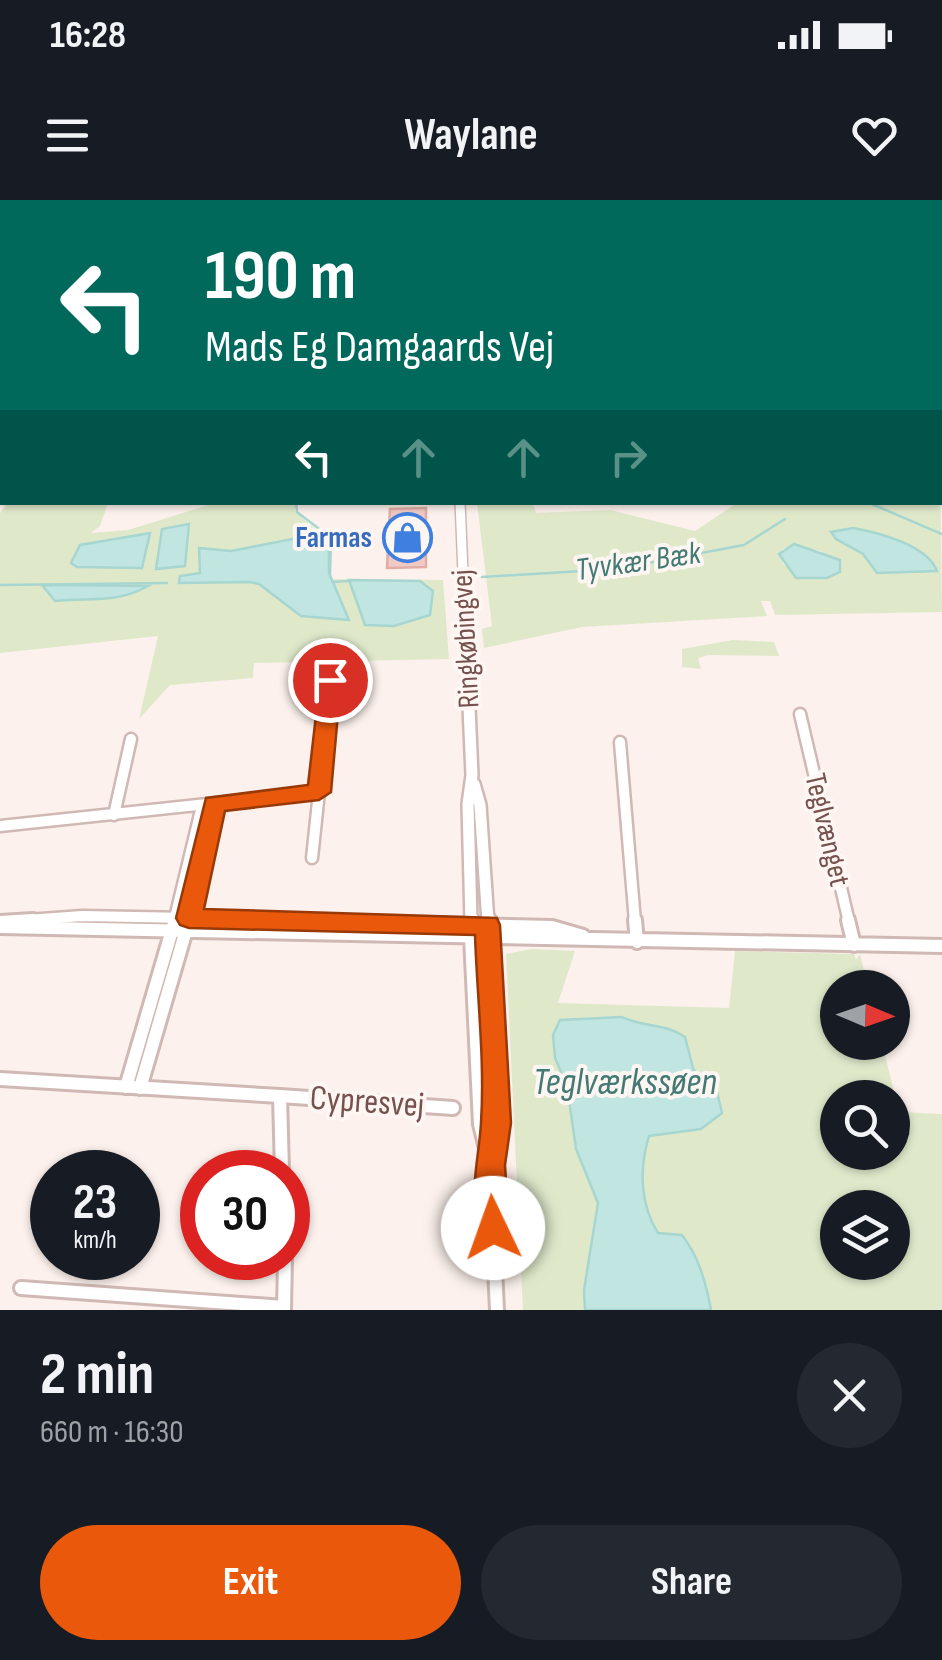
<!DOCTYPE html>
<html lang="en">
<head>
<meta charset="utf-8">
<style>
	body { margin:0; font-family:"Sofia Sans Condensed",sans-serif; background:#242831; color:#f1f3f6; height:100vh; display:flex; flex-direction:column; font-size:38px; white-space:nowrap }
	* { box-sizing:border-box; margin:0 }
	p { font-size:32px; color:#9ea1a6 }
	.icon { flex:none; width:55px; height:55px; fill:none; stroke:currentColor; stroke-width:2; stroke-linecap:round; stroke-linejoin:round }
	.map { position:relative; height:1110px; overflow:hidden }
	.drawer { display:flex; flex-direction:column; background:#171b24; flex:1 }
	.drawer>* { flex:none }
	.top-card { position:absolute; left:0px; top:0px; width:942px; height:305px; box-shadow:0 2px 8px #0004; background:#00695c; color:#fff; overflow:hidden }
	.needle { width:65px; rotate:92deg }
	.fabs { position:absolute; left:820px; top:770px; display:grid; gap:20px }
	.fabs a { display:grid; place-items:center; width:90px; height:90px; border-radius:50%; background:#171b24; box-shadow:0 2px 8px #0004; font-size:50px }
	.speed { position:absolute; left:30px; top:950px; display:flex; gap:20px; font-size:50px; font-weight:700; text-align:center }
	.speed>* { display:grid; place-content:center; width:130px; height:130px; border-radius:50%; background:#171b24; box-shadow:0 2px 8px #0004; line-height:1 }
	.speed small { font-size:25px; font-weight:400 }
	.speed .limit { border:15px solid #d22; background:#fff; color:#111 }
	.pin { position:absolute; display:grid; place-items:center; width:85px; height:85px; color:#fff; margin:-42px; border:5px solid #fff; border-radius:50%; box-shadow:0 2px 10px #0007 }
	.me { position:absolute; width:110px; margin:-55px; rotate:357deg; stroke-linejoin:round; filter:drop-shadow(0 0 8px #0008) }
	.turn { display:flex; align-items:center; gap:35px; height:210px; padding:0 40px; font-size:45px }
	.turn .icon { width:130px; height:130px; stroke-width:2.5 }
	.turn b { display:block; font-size:70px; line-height:85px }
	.lanes { display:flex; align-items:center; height:95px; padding:0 40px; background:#0003; justify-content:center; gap:50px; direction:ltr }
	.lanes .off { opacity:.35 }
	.round { display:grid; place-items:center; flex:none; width:105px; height:105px; border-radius:52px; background:#242831 }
	.headline { display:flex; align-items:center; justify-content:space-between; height:170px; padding:0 40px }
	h1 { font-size:60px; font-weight:700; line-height:75px }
	.button { display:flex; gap:20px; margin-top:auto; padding:20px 40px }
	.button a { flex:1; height:115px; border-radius:60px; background:#ea580c; color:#fff; font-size:40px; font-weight:700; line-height:115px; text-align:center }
	.button a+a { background:#242831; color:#f1f3f6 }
	.status { display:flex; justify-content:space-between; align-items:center; height:70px; padding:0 50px; background:#171b24; direction:ltr }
	.status svg { height:28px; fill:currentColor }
	header { display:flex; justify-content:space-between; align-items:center; height:130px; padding:0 40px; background:#171b24; font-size:45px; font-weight:700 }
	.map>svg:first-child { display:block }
	.green { fill:#dfe9ca; fill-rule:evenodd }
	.water { fill:#c1e5e0; stroke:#a7d6d0; stroke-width:2.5 }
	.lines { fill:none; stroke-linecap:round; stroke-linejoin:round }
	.stream { stroke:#a7d6d0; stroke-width:2.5 }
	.building { fill:#f0cac5; stroke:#e1ada6; stroke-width:2.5 }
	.minor-far1-casing { stroke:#d0b9b4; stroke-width:15 }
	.minor-casing { stroke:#d0b9b4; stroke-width:18 }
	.tertiary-far2-casing { stroke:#d0b9b4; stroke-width:12 }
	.tertiary-far1-casing { stroke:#d0b9b4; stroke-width:16 }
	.tertiary-casing { stroke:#d0b9b4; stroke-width:20 }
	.minor-far1 { stroke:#fff; stroke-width:10 }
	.minor { stroke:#fff; stroke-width:12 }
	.tertiary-far2 { stroke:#fff; stroke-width:9 }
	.tertiary-far1 { stroke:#fff; stroke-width:11 }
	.tertiary { stroke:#fff; stroke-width:15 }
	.route { fill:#ea580c; stroke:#983908; stroke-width:2.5 }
	.labels { text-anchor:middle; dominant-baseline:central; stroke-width:8; stroke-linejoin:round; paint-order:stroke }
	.shop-label { font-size:30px; font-weight:bold; fill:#366cbe; stroke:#fef6f2; text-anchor:end }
	.street-label { font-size:30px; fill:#76524f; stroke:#fef6f2 }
	.water-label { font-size:32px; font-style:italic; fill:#437a74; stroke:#fef6f2 }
	.near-street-label { font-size:35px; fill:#76524f; stroke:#fef6f2 }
	.near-water-label { font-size:38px; font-style:italic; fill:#437a74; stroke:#fef6f2 }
</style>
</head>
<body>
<div class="status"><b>16:28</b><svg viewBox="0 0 49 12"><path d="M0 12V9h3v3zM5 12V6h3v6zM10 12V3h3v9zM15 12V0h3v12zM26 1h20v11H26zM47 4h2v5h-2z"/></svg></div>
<header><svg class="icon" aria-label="menu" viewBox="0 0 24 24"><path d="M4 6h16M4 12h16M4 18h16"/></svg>Waylane<svg class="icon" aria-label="heart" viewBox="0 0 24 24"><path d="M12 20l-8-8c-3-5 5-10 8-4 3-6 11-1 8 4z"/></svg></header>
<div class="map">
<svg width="942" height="1110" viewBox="0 0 942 1110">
	<rect width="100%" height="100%" fill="#fcf1ec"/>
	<path class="green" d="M940,244l2,168 -167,3 -5,-14h-9l6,15 -185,11 -98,21 -2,-19 10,-3 -15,-123h56l3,10 74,-3 85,21 42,-28 203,-1zM853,328c25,5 76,17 84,43l-60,2 -14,-19 -27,-15zM790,347l31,4 6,27 -18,-1 -26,-13 -1,-15z
		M8,303h100l-8,23 -9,7 37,-3 87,-27h80v8l30,27 1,41 117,1 6,79 -195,4 -1,15 -83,7 -31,34 19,-83 -158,17v-140z
		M733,440l41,2 5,14 -70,-1 -11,3 3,11 -19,-2v-18z
		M532,749l43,2 -17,52 171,5 6,-57 119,3 2,6 4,-6 8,33 -30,1v54l44,1 17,69 43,2v196h-419l-17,-356zM838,898h54v54h-54zM838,1008h54v54h-54z"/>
	<path class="water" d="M189,324l-4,42 -29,3 6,-40z
		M853,328c27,5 74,17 84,43l-60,2 -14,-19 -27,-15 -5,-7z
		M150,333l-8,35 -65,-1 -6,-4 9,-18z
		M323,333l6,5v35l20,47 -48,-4 -42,-32 -9,-2 -71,1 1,-7 20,-3 -1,-25 32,3z
		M794,344l46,16v12l-13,6h-31l-17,-24z
		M349,380l71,1 13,10 -3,24 -36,11 -29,-1z
		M42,385l106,1c-32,18 -58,11 -93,15z
		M622,817c22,11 43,6 63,20l8,31 6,11 16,4 7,30 -21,16 -52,7c-10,32 -9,69 9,97l24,2c17,22 24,48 29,75h-126l-1,-20 14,-87 -22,-54 -9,-63 -12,-28 -2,-23 7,-15z"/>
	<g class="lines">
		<path class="stream" d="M298,2l4,-2
			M296,302l1,10 34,26 -1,39
			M867,302l75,32
			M814,303l23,-1
			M482,377l134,-8 128,-24 41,-26
			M332,382l17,-1
			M0,385l167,-2"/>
	</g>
	<path class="building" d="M426,308v59l-39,1 3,-59z"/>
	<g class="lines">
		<defs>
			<path id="minor-far1" d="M800,514l49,208
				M620,542l15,180
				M114,615l17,-76
				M0,626l319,-34
				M312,658l19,-178
				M0,722l82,-6 321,6
				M174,722l28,-116
				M188,722l26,-118"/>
			<path id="minor" d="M271,720l281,7 31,9
				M635,720l2,22
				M848,720l6,25
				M0,722l33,-2
				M0,727l942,19
				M471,737l9,187 10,41 7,145
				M489,738l7,185 -6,36
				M0,879l280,17 2,76
				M126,887l49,-167
				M140,888l49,-168
				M280,896l173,12
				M21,1088l263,19
				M284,1110l1,-52"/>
			<path id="tertiary-far2" d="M460,302l5,117"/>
			<path id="tertiary-far1" d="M465,417l7,158 -4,29 3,118
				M474,584l6,21 8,117"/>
			<path id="tertiary" d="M471,720v17
				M488,720l1,18"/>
		</defs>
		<use href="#minor-far1" class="minor-far1-casing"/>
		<use href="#minor" class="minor-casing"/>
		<use href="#tertiary-far2" class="tertiary-far2-casing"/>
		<use href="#tertiary-far1" class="tertiary-far1-casing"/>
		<use href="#tertiary" class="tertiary-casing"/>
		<use href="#minor-far1" class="minor-far1"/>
		<use href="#minor" class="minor"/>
		<use href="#tertiary-far2" class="tertiary-far2"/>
		<use href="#tertiary-far1" class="tertiary-far1"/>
		<use href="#tertiary" class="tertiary"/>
	</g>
	<path class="route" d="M330,473l11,7 -10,112 -12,8 -94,11 -21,98 293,9 3,7 11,198 -6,42 4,63 -5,11 -11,4 -11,-4c-16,-36 -3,-79 -1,-116 4,-62 -4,-127 -6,-188l-286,-7 -9,-3 -4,-7 30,-120 102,-13 12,-105z"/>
	<defs>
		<symbol id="shop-ring" viewBox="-11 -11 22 22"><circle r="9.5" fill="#fef6f2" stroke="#3f7fe0" stroke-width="1.5"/><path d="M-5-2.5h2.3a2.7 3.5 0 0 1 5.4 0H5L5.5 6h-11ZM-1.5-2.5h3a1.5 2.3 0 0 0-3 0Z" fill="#3f7fe0"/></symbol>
	</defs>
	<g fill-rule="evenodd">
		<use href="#shop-ring" x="380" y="310" width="55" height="55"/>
	</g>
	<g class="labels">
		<g class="shop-label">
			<text x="372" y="338">Farmas</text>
		</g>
		<g class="street-label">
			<text transform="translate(466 439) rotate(-93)">Ringkøbingvej</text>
			<text transform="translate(827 630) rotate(77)">Teglvænget</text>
		</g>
		<g class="water-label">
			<text transform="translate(638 362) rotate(-8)">Tyvkær Bæk</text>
		</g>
		<g class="near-street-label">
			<text transform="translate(367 902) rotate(4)">Cypresvej</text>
		</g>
		<g class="near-water-label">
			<text x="625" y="882">Teglværkssøen</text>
		</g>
	</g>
</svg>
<div class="fabs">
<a><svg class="needle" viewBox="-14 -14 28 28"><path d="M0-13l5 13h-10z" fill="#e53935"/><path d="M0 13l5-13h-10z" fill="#9ea1a6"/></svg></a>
<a><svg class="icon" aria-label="search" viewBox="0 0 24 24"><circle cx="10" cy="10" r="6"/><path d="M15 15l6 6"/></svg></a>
<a><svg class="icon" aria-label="layers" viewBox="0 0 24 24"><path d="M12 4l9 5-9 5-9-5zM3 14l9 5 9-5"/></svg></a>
</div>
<div class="speed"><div>23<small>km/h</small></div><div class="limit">30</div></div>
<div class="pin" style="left:330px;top:480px;background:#d93025"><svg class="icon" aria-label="arrive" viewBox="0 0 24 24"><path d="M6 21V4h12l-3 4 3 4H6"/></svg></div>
<svg class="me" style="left:493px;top:1028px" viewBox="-20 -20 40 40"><circle r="19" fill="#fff"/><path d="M0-13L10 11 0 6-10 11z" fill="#ea580c"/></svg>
<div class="top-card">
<div class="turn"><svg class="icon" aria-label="left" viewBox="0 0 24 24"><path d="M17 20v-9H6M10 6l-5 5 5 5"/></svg><div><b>190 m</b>Mads Eg Damgaards Vej</div></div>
<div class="lanes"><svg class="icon" aria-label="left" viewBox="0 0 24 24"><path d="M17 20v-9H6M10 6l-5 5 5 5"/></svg><svg class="icon off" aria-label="ahead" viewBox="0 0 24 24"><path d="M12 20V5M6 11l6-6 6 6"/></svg><svg class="icon off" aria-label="ahead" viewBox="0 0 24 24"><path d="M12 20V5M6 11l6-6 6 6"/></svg><svg class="icon off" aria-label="right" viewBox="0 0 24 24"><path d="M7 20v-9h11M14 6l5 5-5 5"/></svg></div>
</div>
</div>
<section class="drawer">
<div class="headline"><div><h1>2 min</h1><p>660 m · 16:30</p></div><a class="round"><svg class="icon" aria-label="close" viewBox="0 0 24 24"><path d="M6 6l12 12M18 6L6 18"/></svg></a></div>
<div class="button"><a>Exit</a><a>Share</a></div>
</section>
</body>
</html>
